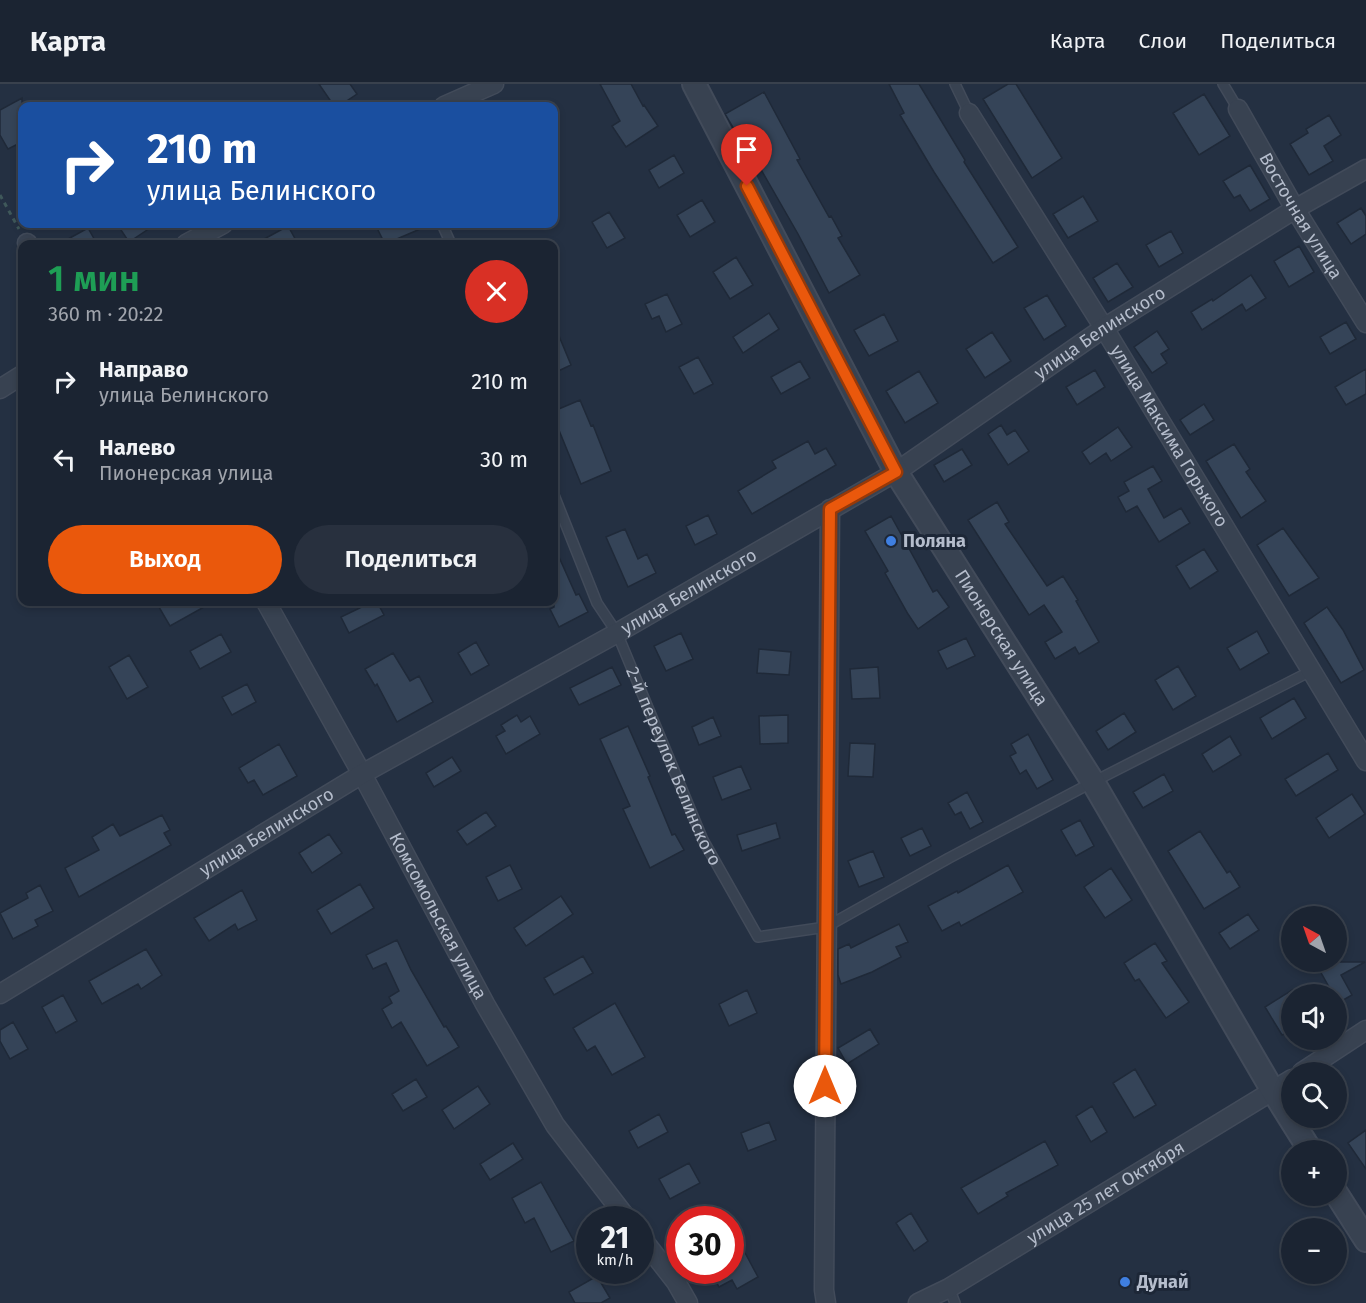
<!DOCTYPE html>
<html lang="ru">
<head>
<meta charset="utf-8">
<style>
	body { margin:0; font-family:"Fira Sans",sans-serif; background:#28303e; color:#f1f3f6; height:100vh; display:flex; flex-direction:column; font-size:22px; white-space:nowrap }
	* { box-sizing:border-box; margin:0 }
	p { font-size:20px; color:#a0a4ac }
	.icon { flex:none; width:33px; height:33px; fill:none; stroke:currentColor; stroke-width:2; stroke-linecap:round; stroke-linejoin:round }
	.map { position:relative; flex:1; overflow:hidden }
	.side { position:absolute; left:18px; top:156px; width:540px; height:366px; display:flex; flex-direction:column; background:#1b2432; border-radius:12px; box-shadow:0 3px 9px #0003,0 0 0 2px #39414d }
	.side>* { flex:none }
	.banner { position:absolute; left:18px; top:18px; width:540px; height:126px; border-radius:12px; box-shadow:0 3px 9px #0003,0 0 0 2px #39414d; background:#1a4fa0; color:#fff; overflow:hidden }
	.needle { width:39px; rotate:320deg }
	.fabs { position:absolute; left:1281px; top:822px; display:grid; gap:12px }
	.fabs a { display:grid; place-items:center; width:66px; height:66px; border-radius:50%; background:#1b2432; box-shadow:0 3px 9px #0003,0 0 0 2px #39414d; font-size:30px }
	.speed { position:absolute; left:576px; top:1122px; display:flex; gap:12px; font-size:30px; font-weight:700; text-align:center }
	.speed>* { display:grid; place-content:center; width:78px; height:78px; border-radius:50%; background:#1b2432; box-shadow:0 3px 9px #0003,0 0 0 2px #39414d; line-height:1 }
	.speed small { font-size:15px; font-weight:400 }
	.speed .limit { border:9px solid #d22; background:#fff; color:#111 }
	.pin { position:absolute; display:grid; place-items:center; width:51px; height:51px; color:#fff; margin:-62px -26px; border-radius:50% 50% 50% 0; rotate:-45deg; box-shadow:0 0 6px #0007 }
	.pin .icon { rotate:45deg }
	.me { position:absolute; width:66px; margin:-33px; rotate:0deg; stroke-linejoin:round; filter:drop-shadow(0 0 4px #0008) }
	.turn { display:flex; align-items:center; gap:21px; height:126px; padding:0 30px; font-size:27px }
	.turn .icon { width:78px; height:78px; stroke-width:2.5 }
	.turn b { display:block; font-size:42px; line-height:51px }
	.round { display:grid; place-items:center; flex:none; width:63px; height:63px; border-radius:32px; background:#28303e }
	.head { display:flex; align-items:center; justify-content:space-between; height:102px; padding:0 30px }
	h1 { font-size:36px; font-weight:600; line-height:45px; color:#1e9e55 }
	.action { display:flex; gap:12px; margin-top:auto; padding:12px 30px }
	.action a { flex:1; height:69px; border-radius:36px; background:#ea580c; color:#fff; font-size:24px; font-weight:600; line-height:69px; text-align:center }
	.action a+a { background:#28303e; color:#f1f3f6 }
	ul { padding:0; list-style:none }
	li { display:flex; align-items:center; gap:18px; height:78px; padding:0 30px }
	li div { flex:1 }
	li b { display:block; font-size:22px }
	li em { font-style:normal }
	header { display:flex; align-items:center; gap:36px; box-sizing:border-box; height:84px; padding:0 30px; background:#1b2432; border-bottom:2px solid #39414d }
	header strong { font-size:28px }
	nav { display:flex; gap:33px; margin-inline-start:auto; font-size:21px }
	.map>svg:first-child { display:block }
	.building { fill:#354458; stroke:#1f2938; stroke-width:1.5 }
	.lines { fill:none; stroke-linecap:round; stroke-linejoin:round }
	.service-casing { stroke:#424b5a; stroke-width:12 }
	.minor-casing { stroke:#424b5a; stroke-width:21 }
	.tertiary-casing { stroke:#424b5a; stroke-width:26 }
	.path { stroke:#3f585a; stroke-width:3; stroke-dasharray:4.5 4.5; stroke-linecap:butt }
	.service { stroke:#384251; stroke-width:9 }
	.minor { stroke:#384251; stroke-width:18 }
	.tertiary { stroke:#384251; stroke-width:22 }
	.route-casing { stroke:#983908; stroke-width:15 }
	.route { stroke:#ea580c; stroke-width:10 }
	.shop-dot { fill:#3f7fe0; stroke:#1d2737; stroke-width:2 }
	.labels { text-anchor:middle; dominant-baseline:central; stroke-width:6; stroke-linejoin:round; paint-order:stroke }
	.street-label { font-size:18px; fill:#b5bdcc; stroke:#1d2737 }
	.poi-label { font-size:18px; font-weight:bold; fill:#b5bdcc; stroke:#1d2737; text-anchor:start }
</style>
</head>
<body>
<header>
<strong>Карта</strong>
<nav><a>Карта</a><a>Слои</a><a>Поделиться</a></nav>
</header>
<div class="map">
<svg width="1366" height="1219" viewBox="0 0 1366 1219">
	<rect width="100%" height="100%" fill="#243042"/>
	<path class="building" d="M319,0h31l7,10 -18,12h-5z
		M600,0h31l12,22 1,-1 14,21 -32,21 -14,-21 8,-5z
		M889,0h30l46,76 -1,2 54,85 -25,16 -59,-91 -34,-57 4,-2z
		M1008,0h8l46,74 -30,20 -49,-79z
		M764,8l36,67 -3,1 32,57 2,-1 11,20 -4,2 22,37 -31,18 -31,-59 -54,-94 -3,1 -16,-27z
		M1204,10l26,42 -31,19 -26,-42z
		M22,14v44l-14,7 -8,-14v-25z
		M1329,31l12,20 -17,11 9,15 -24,14 -19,-31 18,-11 -2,-4z
		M674,71l10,18 -25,15 -10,-18z
		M1250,81l20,34 -20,12 -10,-16 -6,3 -11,-17z
		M1083,112l15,25 -30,17 -15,-24z
		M702,116l13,22 -25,15 -13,-22z
		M1361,124l5,8v18l-15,10 -14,-21z
		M609,128l16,26 -18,10 -15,-26z
		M117,140h39l-27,18z
		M386,140h46l-47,20 -8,-16z
		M288,142l10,18h-43z
		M88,144l9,16h-38z
		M1171,147l12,22 -24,14 -13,-22z
		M1299,162l15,26 -25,15 -15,-26z
		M736,173l17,28 -23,14 -17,-27z
		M1117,179l16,24 -25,15 -15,-24z
		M1251,191l15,23 -20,13 -4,-7 -40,26 -11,-18 21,-13 1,2z
		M667,210l15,30 -16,8 -7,-16 -7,3 -7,-15z
		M1047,211l19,31 -22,14 -20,-32z
		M769,229l10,16 -36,24 -10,-16z
		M884,230l14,27 -29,15 -15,-26z
		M1346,238l10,17 -26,15 -10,-17z
		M554,240l17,41 -17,8z
		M1157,247l12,18 -8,5 6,9 -15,10 -18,-26z
		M992,248l19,29 -26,17 -19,-29z
		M698,273l15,27 -19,10 -15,-27z
		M800,277l10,17 -29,16 -10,-17z
		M1366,285v25l-20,11 -11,-18z
		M1095,286l10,17 -28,18 -11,-18z
		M919,287l19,32 -33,20 -19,-32z
		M580,316l11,26 2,-1 18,46 -30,13 -27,-66v-7z
		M1204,320l10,16 -24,15 -10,-15z
		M1001,341l6,10 8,-5 14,21 -21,14 -20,-31z
		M1118,343l14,20 -21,14 -5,-8 -16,11 -8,-12z
		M808,357l7,13 11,-6 10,17 -84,49 -14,-23 38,-23 -4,-7z
		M1234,360l16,25 -4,3 20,29 -25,17 -35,-57z
		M962,365l10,16 -28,17 -10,-17z
		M1153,382l9,15 -14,8 16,29 17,-10 9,15 -31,19 -22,-36 -11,6 -8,-15 11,-6 -5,-9z
		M997,418l12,20 -4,2 42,62 16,-10 15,24 -2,1 23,41 -20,12 -4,-7 -20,12 -10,-17 17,-10 -18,-27 -15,10 -61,-95z
		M708,431l9,19 -22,11 -9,-19z
		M891,432l42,76 4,-2 12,17 -31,22 -10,-15 -23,-41 3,-2 -23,-40z
		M1283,444l36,50 -30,18 -32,-51z
		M625,445l13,30 9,-5 9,19 -28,14 -22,-50z
		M554,462l22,49 3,-1 9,18 -29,15 -9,-18 4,-2z
		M1204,465l14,22 -28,18 -14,-23z
		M156,518h57l-43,24z
		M372,518h5l7,13 -35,18 -8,-16z
		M1327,523l16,23 21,40 -23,13 -37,-60z
		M1257,547l12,22 -29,17 -13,-22z
		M681,549l12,26 -27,12 -12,-25z
		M221,550l10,18 -31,17 -10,-18z
		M966,554l9,18 -28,13 -9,-18z
		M476,558l13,23 -18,10 -13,-22z
		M759,565l32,3 -2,23 -32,-2z
		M393,569l17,28 9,-5 14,26 -36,20 -20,-38 -2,2 -10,-17z
		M129,571l19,32 -21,12 -18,-32z
		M1178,582l18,30 -23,14 -18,-30z
		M612,583l9,18 -42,20 -9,-17z
		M878,583l2,31 -28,1 -2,-30z
		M247,600l9,18 -24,13 -10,-18z
		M1294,614l12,20 -34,21 -12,-21z
		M1124,629l12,19 -28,18 -12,-19z
		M517,631l4,7 9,-6 10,18 -34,20 -10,-18 9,-5 -4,-6z
		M788,631v28l-28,1 -1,-28z
		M713,633l8,19 -22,9 -7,-18z
		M628,642l22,50 -2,1 24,58 3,-1 9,16 -34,18 -27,-59 7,-3 -30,-67z
		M1028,650l25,46 -16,9 -11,-19 -6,4 -10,-18 6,-3 -5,-9z
		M1230,652l11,19 -28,17 -11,-18z
		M850,659l25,1 -2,33 -25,-1z
		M279,660l18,32 -34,19 -9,-15 -6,3 -9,-15z
		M1328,669l10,17 -42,26 -11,-17z
		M452,673l9,14 -27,16 -8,-14z
		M741,682l10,23 -29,11 -9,-23z
		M1164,690l9,17 -30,17 -10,-16z
		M967,708l16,30 -13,7 -9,-17 -6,3 -7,-12z
		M1352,710l13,20 -36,24 -13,-20z
		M486,728l10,14 -29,19 -10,-14z
		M162,731l8,15 -6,3 7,12 -92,52 -14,-29 34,-18 -7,-13 21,-13 7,12z
		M1080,736l14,26 -18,10 -15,-26z
		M776,739l4,15 -38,13 -5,-16z
		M922,744l9,18 -21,10 -9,-18z
		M1200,747l27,42 3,-2 10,16 -36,22 -36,-58z
		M329,750l13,19 -30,20 -13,-20z
		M873,767l11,26 -25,10 -11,-26z
		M510,781l12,24 -24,12 -12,-24z
		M1008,781l15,27 -62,34 -2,-4 -17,9 -14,-25 29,-15 1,2z
		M1111,784l21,32 -27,18 -21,-31z
		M360,800l14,24 -43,26 -14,-24z
		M40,801l13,26 -18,9 3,6 -25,13 -13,-26 28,-15 -2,-5z
		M242,806l15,30 -19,10 -3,-6 -26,17 -15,-23z
		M561,812l12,18 -47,32 -12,-18z
		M1248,830l11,16 -29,19 -11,-16z
		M899,840l9,18 -12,5 5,10 -29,15 -31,12 -3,-9v-26l11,-5 2,4z
		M397,856l14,30 33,57 2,-1 13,21 -32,19 -26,-44 -9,6 -10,-19 10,-6 -3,-6 10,-6 -13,-28 -13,6 -7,-14z
		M1155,859l12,18 -5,2 27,39 -23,16 -27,-39 -4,2 -11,-18z
		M146,865l16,26 -21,14 -3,-5 -36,20 -13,-23z
		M583,872l10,17 -39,22 -10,-17z
		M1315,878h50l-24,13 11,20 -14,8 -2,-9h-3z
		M747,906l10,23 -28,13 -10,-22z
		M1292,906v40l-10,5 -17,-28z
		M63,911l14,26 -21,12 -14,-26z
		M615,919l30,54 -33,18 -17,-29 -8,5 -14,-23z
		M13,938l15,27 -18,10 -10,-18v-11z
		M870,945l9,15 -32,20 -9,-16z
		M1135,985l21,36 -22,13 -21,-35z
		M416,995l11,18 -24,14 -11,-17z
		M478,1002l12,18 -36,25 -12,-19z
		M1092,1022l15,26 -16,10 -15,-26z
		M659,1030l9,18 -30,16 -9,-17z
		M769,1038l7,18 -28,11 -7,-18z
		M1366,1046v39l-18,-26z
		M1045,1057l13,24 -52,28 2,3 -30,18 -17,-26z
		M513,1059l10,16 -33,21 -10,-16z
		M689,1079l11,20 -30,16 -11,-20z
		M541,1098l33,59 -23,11 -17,-34 -9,5 -13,-25z
		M911,1129l17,28 -14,10 -18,-28z
		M743,1165l15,28 -21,12 -5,-9 -13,7 -9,-17h20v-14z
		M597,1192l13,22 -9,5h-26l-6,-11z"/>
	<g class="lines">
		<defs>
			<g id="service">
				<path d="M955,0l14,29"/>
				<path d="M1223,0l15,25"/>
				<path d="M442,140l9,20"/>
				<path id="s1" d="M554,411l43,108 20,30 86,207 55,97 68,-10 123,-69 144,-76 218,-111"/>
				<path d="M949,1204l6,15"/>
			</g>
			<g id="minor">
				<path d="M444,22l50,-22"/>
				<path id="s2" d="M1238,25l57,100 71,114"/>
				<path id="s3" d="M969,29l135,215 262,433"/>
				<path d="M27,159l1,1"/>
				<path d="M186,160l37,-20"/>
				<path d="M0,305l22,-14"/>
				<path id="s4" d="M266,518l96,172 123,230 70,121 73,95"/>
				<path id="s5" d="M0,910l362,-220 255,-141 279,-161 208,-144 191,-119 71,-40"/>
				<path d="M1302,988l64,-42"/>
				<path d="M640,1152l36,46 12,21"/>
				<path d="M826,1219l-2,-13 6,-781"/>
				<path id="s6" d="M918,1219l31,-15 343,-209"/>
			</g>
			<g id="tertiary">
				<path id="s7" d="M694,0l202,388 197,310 180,309 37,59"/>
				<path d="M1336,1109l30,47"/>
			</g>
		</defs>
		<use href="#service" class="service-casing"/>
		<use href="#minor" class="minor-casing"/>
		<use href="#tertiary" class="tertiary-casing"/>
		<path class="path" d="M0,111l19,34"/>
		<use href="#service" class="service"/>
		<use href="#minor" class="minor"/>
		<use href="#tertiary" class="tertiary"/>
	</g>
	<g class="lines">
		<defs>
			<path id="route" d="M747,102l149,286 -66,37 -5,577"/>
		</defs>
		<use href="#route" class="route-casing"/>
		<use href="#route" class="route"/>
	</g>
	<g class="shop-dot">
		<circle cx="891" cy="457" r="6"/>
		<circle cx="1125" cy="1198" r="6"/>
	</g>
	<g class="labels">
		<g class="street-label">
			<text stroke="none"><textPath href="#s2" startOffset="124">Восточная улица</textPath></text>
			<text stroke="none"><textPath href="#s5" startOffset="1284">улица Белинского</textPath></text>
			<text stroke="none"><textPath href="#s3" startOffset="380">улица Максима Горького</textPath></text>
			<text stroke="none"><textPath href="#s5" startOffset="798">улица Белинского</textPath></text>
			<text stroke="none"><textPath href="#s7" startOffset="634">Пионерская улица</textPath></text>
			<text stroke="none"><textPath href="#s1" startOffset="297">2-й переулок Белинского</textPath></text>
			<text stroke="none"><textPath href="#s5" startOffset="312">улица Белинского</textPath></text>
			<text stroke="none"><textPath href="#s4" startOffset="358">Комсомольская улица</textPath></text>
			<text stroke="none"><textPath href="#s6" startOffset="218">улица 25 лет Октября</textPath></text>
		</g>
		<g class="poi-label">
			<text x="903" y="457">Поляна</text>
			<text x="1137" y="1198">Дунай</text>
		</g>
	</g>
</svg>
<div class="fabs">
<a><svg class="needle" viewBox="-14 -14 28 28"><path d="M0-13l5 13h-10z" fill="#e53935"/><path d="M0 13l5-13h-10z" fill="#a0a4ac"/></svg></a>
<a><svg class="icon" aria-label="sound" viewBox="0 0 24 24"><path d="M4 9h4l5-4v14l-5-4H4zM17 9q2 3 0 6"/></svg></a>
<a><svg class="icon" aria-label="search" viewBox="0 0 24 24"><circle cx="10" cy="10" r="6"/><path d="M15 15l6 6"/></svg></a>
<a>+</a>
<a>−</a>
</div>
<div class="speed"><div>21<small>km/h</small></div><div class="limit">30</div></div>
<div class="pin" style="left:747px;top:102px;background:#d93025"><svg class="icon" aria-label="arrive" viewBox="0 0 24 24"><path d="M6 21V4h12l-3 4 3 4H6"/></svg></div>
<svg class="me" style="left:825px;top:1002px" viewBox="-20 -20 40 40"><circle r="19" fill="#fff"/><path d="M0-13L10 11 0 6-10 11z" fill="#ea580c"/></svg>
<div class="banner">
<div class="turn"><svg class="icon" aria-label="right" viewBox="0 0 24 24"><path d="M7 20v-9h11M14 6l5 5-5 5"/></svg><div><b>210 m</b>улица Белинского</div></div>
</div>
<section class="side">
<div class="head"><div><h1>1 мин</h1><p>360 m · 20:22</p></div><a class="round" style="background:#d93025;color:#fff"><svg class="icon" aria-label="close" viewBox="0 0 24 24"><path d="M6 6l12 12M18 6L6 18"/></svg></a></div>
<ul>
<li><svg class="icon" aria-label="right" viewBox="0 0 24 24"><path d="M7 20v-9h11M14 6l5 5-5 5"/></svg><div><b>Направо</b><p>улица Белинского</p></div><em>210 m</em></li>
<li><svg class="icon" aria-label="left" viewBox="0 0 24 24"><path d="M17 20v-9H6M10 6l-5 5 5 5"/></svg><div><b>Налево</b><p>Пионерская улица</p></div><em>30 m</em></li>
</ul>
<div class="action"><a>Выход</a><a>Поделиться</a></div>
</section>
</div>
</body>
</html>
